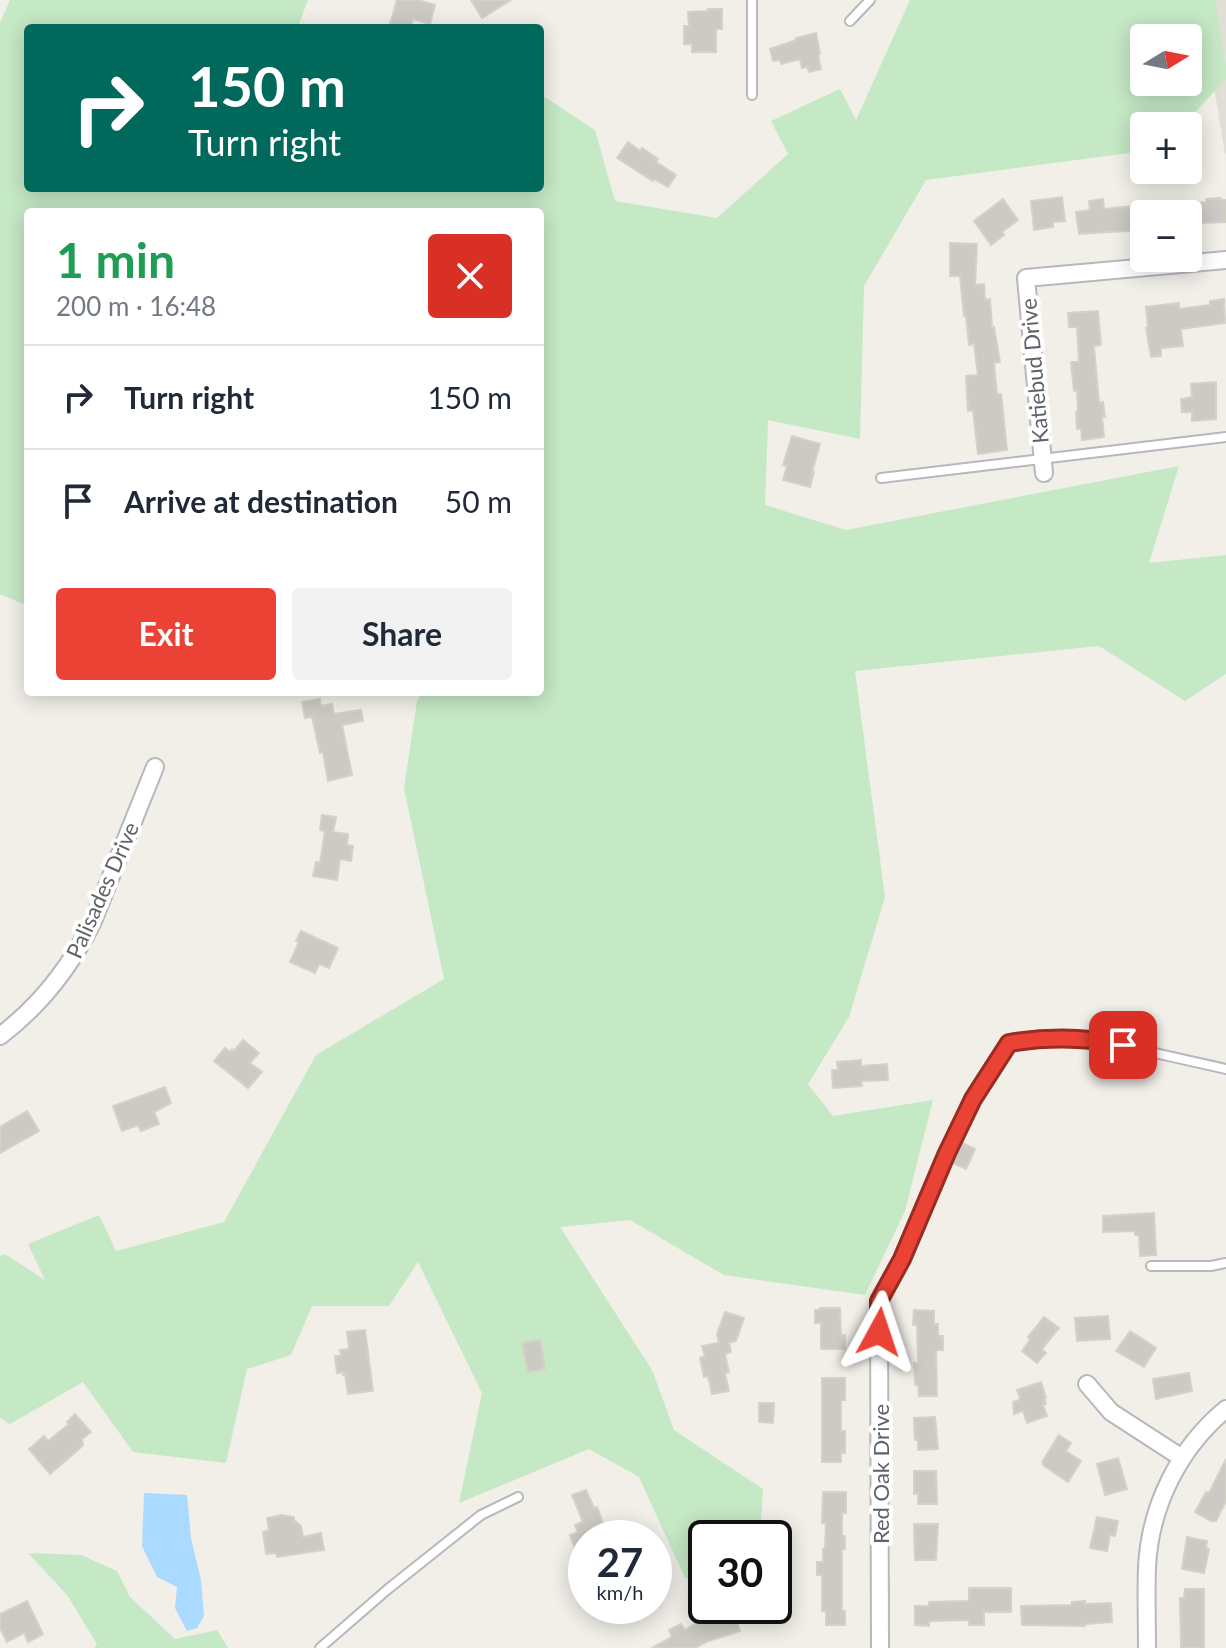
<!DOCTYPE html>
<html lang="en">
<head>
<meta charset="utf-8">
<style>
	body { margin:0; font-family:Lato,sans-serif; background:#f2f2f3; color:#1f2937; height:100vh; display:flex; flex-direction:column; font-size:30px; white-space:nowrap }
	* { box-sizing:border-box; margin:0 }
	p { font-size:26px; color:#747a83 }
	.icon { flex:none; width:44px; height:44px; fill:none; stroke:currentColor; stroke-width:2; stroke-linecap:round; stroke-linejoin:round }
	.map { position:relative; flex:1; overflow:hidden }
	.drawer { position:absolute; left:24px; top:208px; width:520px; height:488px; display:flex; flex-direction:column; background:#fff; border-radius:8px; box-shadow:0 4px 20px #0003 }
	.drawer>* { flex:none }
	.banner { position:absolute; left:24px; top:24px; width:520px; height:168px; border-radius:8px; box-shadow:0 4px 20px #0003; background:#00695c; color:#fff; overflow:hidden }
	.needle { width:52px; rotate:80deg }
	.tools { position:absolute; left:1130px; top:24px; display:grid; gap:16px }
	.tools a { display:grid; place-items:center; width:72px; height:72px; border-radius:8px; background:#fff; box-shadow:0 4px 20px #0003; font-size:40px }
	.speed { position:absolute; left:568px; top:1520px; display:flex; gap:16px; font-size:40px; font-weight:700; text-align:center }
	.speed>* { display:grid; place-content:center; width:104px; height:104px; border-radius:50%; background:#fff; box-shadow:0 4px 20px #0003; line-height:1 }
	.speed small { font-size:20px; font-weight:400 }
	.speed .limit { border:4px solid #111; border-radius:12px; background:#fff; color:#111 }
	.pin { position:absolute; display:grid; place-items:center; width:68px; height:68px; color:#fff; margin:-34px; border-radius:16px; box-shadow:0 4px 12px #0006 }
	.me { position:absolute; width:88px; margin:-44px; rotate:5deg; stroke-linejoin:round; filter:drop-shadow(0 0 6px #0008) }
	.turn { display:flex; align-items:center; gap:28px; height:168px; padding:0 32px; font-size:36px }
	.turn .icon { width:104px; height:104px; stroke-width:2.5 }
	.turn b { display:block; font-size:56px; line-height:68px }
	.round { display:grid; place-items:center; flex:none; width:84px; height:84px; border-radius:8px; background:#f2f2f3 }
	.overview { display:flex; align-items:center; justify-content:space-between; height:136px; padding:0 32px }
	h1 { font-size:48px; font-weight:700; line-height:60px; color:#1e9e55 }
	.primary-button { display:flex; gap:16px; margin-top:auto; padding:16px 32px }
	.primary-button a { flex:1; height:92px; border-radius:8px; background:#ea4335; color:#fff; font-size:32px; font-weight:700; line-height:92px; text-align:center }
	.primary-button a+a { background:#f2f2f3; color:#1f2937 }
	ul { padding:0; list-style:none }
	li { display:flex; align-items:center; gap:24px; height:104px; padding:0 32px; border-top:2px solid #e0e1e3 }
	li div { flex:1 }
	li b { display:block; font-size:30px }
	li em { font-style:normal }
	.map>svg:first-child { display:block }
	.education { fill:#e1ded6 }
	.green { fill:#c5e8c5; fill-rule:evenodd }
	.water { fill:#aadaff }
	.building { fill:#cccac5; stroke:#d6d1c6; stroke-width:2 }
	.lines { fill:none; stroke-linecap:round; stroke-linejoin:round }
	.service-casing { stroke:#b5b8bc; stroke-width:12 }
	.minor-casing { stroke:#b5b8bc; stroke-width:20 }
	.service { stroke:#fff; stroke-width:8 }
	.minor { stroke:#fff; stroke-width:16 }
	.route-casing { stroke:#982c22; stroke-width:20 }
	.route { stroke:#ea4335; stroke-width:14 }
	.labels { text-anchor:middle; dominant-baseline:central; stroke-width:8; stroke-linejoin:round; paint-order:stroke }
	.street-label { font-size:22px; fill:#5f6368; stroke:#fff }
</style>
</head>
<body>
<div class="map">
<svg width="1226" height="1648" viewBox="0 0 1226 1648">
	<rect width="100%" height="100%" fill="#f1efe8"/>
	<path class="education" d="M1200,0h26v154h-1z"/>
	<path class="green" d="M10,0h298l-9,24 3,4h-274v160h512v-94l55,36 20,71 102,17 71,-64 -17,-33 69,-32 16,31 54,-120h305l11,66v12l-43,48h-39v25l-218,29 -62,106 -4,153 -92,-19 -3,85 81,25 333,-64 -30,97 77,-8v119l-41,27 -86,-55 -244,25 30,226 -36,120 -41,67 25,32 100,-16 -28,111 -40,84 -141,-20 -94,-55 -70,7 92,143 22,60 89,59 -3,49h-54v39l-21,1 -46,-101 -50,-28 -130,54 23,-110 -64,-131 -29,44h-77l-21,49 -44,14 -21,94 -93,-11 -50,-70 -73,42 -10,-6v-162l5,-2 40,26 -17,-36 71,-29 17,36 108,-29 92,-167 128,-76 -40,-191 13,-87 5,-9h118v-480h-512v394l-28,-12v-571zM1144,38h44v44h-44z
		M28,1553l53,2 36,16 13,26 45,42 42,-9 11,18h-134l3,-4 -30,-49z"/>
	<path class="water" d="M144,1493l43,2 4,43 10,42 3,36 -7,12 -10,3 -12,-23 2,-21 -20,-10 -15,-31z"/>
	<path class="building" d="M397,0h21l17,5 -5,19 -17,-5 -3,9h-21z
		M471,0h40l-29,18z
		M708,9h14v20h-6v23h-24v-8h-8v-18h5l-1,-14 20,-1z
		M816,33l4,21 -2,1 3,14 -12,3 -2,-5 -5,1 -2,-9 -19,5 -1,-4 -7,1 -3,-12 26,-9v-2z
		M628,142l12,9 2,-3 16,11 -2,3 20,13 -8,12 -14,-8 -1,2 -36,-23z
		M1062,197l3,24 -12,1v5l-19,3 -3,-29z
		M1221,198v2h5v22l-27,1v2l-11,1v-12h-31v-9h4v-3l15,-1v3l30,-2v-3z
		M1003,199l15,21 -16,12 2,3 -13,10 -17,-24z
		M1103,199l1,10 27,-3 1,3 12,-1v19h-3l1,3 -63,4 -3,-22 14,-2 -1,-9z
		M950,243l27,1 -2,41 9,-1 1,16 5,-1 2,28h2l6,35 -6,1 3,31h4l6,56 -29,4 -5,-44 -5,1 -2,-35 12,-1 -4,-31 -5,1 -3,-29h-2l-4,-40h-10z
		M1224,299l1,24 -44,6 2,17 -22,2v8l-10,1 -5,-29h2l-2,-21 33,-4v6l31,-4v-4z
		M1098,311l3,34 -7,1 5,57 4,-1 2,15h-3l2,20 -22,3 -1,-12 -4,1 -1,-17h2l-1,-22 -3,1 -3,-29h8l-2,-35h-8l-1,-14z
		M1216,382v37l-24,2v-9h-10l-1,-13 11,-2 -1,-13z
		M792,436l28,8 -8,28h2l-4,15 -27,-7 4,-14 -4,-1z
		M320,699l1,7 11,-2 2,10 27,-4 2,11 -21,4 10,50 -24,6 -5,-29 -3,1 -8,-36 -7,1 -3,-16z
		M322,815l14,2 -3,15 15,2 -1,11 6,1 -2,15 -11,-2 -3,21 -24,-4 3,-14 4,1 5,-32 -5,-1z
		M301,931l37,17 -9,20 -10,-4 -4,9 -25,-11 9,-20 -3,-1z
		M243,1040l16,13 -9,10 12,9 -14,16 -34,-27 11,-13 5,4 2,-3 2,2z
		M861,1060v6l26,-2 1,16 -27,1 1,5 -29,2 -1,-18h6l-1,-8z
		M165,1087l6,16 -17,9 5,12 -18,7 -3,-6 -16,6 -9,-25z
		M27,1111l12,20 -39,22v-26z
		M960,1142l15,7 -9,20 -15,-7z
		M1154,1213l2,42 -16,1 -1,-21h-4v-4l-32,1v-16z
		M820,1308h20l1,27h4v14h-24v-26h-6v-13h5z
		M914,1310l20,1v13h4v12h5v14h-7l1,46h-18l-1,-11h-3l-1,-22h4l-1,-39 -4,1z
		M725,1312l19,6 -8,23 -7,2 2,9 -6,2 4,18 -4,1 4,18 -17,3 -4,-18 -4,1 -4,-19 5,-2 -3,-10 17,-3 -2,-9z
		M1108,1316l2,23 -33,2 -2,-23z
		M1044,1317l15,11 -17,21 4,4 -9,10 -15,-12 8,-11 -2,-3z
		M365,1330l8,61 -25,3 -3,-20 -2,1v-3l-6,1 -2,-17h6l-1,-6 9,-1 -2,-17z
		M1130,1331l26,17 -12,19 -28,-16z
		M540,1340l5,29 -17,3 -6,-29z
		M1189,1373l3,18 -36,8 -3,-20z
		M822,1378h23v22h-4v31h4v22l-4,-1v10h-19z
		M1041,1382l5,16 -2,1 2,5 -3,1 4,11 -20,7 -4,-12 -9,3 -1,-12 6,-2 1,-3 -3,-7z
		M759,1403h15l-1,20 -14,-1z
		M75,1414l16,18 -9,7 1,6 -4,4 -29,25 -21,-25 15,-13 4,5 21,-17 -2,-2z
		M935,1417l3,32 -20,1v-10h-3l-1,-22z
		M1059,1435l12,8 -5,8 15,10 -13,21 -25,-17 1,-1 -2,-2z
		M1118,1458l9,31 -22,6 -8,-31z
		M1226,1459v42l-10,20h-5l-16,-9 11,-20 3,1z
		M914,1471h22l1,33h-19v-10h-4z
		M586,1490l8,18 3,-1 6,16 -2,1 4,12 -6,2h-13l-1,38 -15,-41 8,-3 -3,-7 8,-3 -11,-27z
		M823,1492h23v21h-4v23h3v13h-3v62h3v14h-19v-14h-4v-36h-5v-13h6v-13h2l1,-26h-4z
		M282,1515l12,2v3l7,6 2,11 18,-4 3,17 -47,7 -1,-4 -10,1 -3,-22 6,-2 -2,-12z
		M1097,1517l21,4 -3,15 -5,-1 -3,16 -17,-3z
		M914,1524h24l-2,36h-21z
		M1187,1537l20,4 -1,7 3,1 -5,24 -22,-4z
		M969,1588h42v24h-27v13h-15v-5l-40,1v5l-14,-1v-19h14v-4l40,-1z
		M1185,1589h19v59h-23l-1,-50h4z
		M27,1601l16,33 -15,8 -4,-9 -17,9 -7,-14v-14z
		M1085,1601v3l26,-1 1,19 -27,2v2l-63,-1 -1,-19 51,-1v-3z
		M734,1613l6,18 -32,10 -13,7h-43l20,-11 -3,-7 12,-6 4,6 8,-5z"/>
	<g class="lines">
		<defs>
			<path id="service" d="M850,21l20,-21
				M752,95v-95
				M881,478l345,-41
				M1151,1266h60l15,-3
				M879,1301l23,-42 45,-106 26,-54 36,-56 17,-3h71l129,29
				M320,1648l68,-59 93,-74 37,-18"/>
			<path id="minor" d="M1044,473l-18,-195 200,-18
				M0,1036c41,-31 70,-68 93,-115l62,-154
				M879,1301l1,347
				M1087,1384l24,28 71,46
				M1147,1648c0,-27 -1,-54 0,-81 3,-61 32,-119 79,-158"/>
		</defs>
		<use href="#service" class="service-casing"/>
		<use href="#minor" class="minor-casing"/>
		<use href="#service" class="service"/>
		<use href="#minor" class="minor"/>
	</g>
	<g class="lines">
		<defs>
			<path id="route" d="M879,1332v-31l23,-42 45,-106 26,-54 36,-56c37,-6 77,-6 114,2"/>
		</defs>
		<use href="#route" class="route-casing"/>
		<use href="#route" class="route"/>
	</g>
	<g class="labels">
		<g class="street-label">
			<text transform="translate(1034 371) rotate(-95)">Katiebud Drive</text>
			<text transform="translate(102 890) rotate(-66)">Palisades Drive</text>
			<text transform="translate(880 1474) rotate(-90)">Red Oak Drive</text>
		</g>
	</g>
</svg>
<div class="tools">
<a><svg class="needle" viewBox="-14 -14 28 28"><path d="M0-13l5 13h-10z" fill="#e53935"/><path d="M0 13l5-13h-10z" fill="#747a83"/></svg></a>
<a>+</a>
<a>−</a>
</div>
<div class="speed"><div>27<small>km/h</small></div><div class="limit">30</div></div>
<div class="pin" style="left:1123px;top:1045px;background:#d93025"><svg class="icon" aria-label="arrive" viewBox="0 0 24 24"><path d="M6 21V4h12l-3 4 3 4H6"/></svg></div>
<svg class="me" style="left:879px;top:1332px" viewBox="-20 -20 40 40"><path d="M0-17L14 15 0 8-14 15z" fill="#ea4335" stroke="#fff" stroke-width="4"/></svg>
<div class="banner">
<div class="turn"><svg class="icon" aria-label="right" viewBox="0 0 24 24"><path d="M7 20v-9h11M14 6l5 5-5 5"/></svg><div><b>150 m</b>Turn right</div></div>
</div>
<section class="drawer">
<div class="overview"><div><h1>1 min</h1><p>200 m · 16:48</p></div><a class="round" style="background:#d93025;color:#fff"><svg class="icon" aria-label="close" viewBox="0 0 24 24"><path d="M6 6l12 12M18 6L6 18"/></svg></a></div>
<ul>
<li><svg class="icon" aria-label="right" viewBox="0 0 24 24"><path d="M7 20v-9h11M14 6l5 5-5 5"/></svg><div><b>Turn right</b></div><em>150 m</em></li>
<li><svg class="icon" aria-label="arrive" viewBox="0 0 24 24"><path d="M6 21V4h12l-3 4 3 4H6"/></svg><div><b>Arrive at destination</b></div><em>50 m</em></li>
</ul>
<div class="primary-button"><a>Exit</a><a>Share</a></div>
</section>
</div>
</body>
</html>
